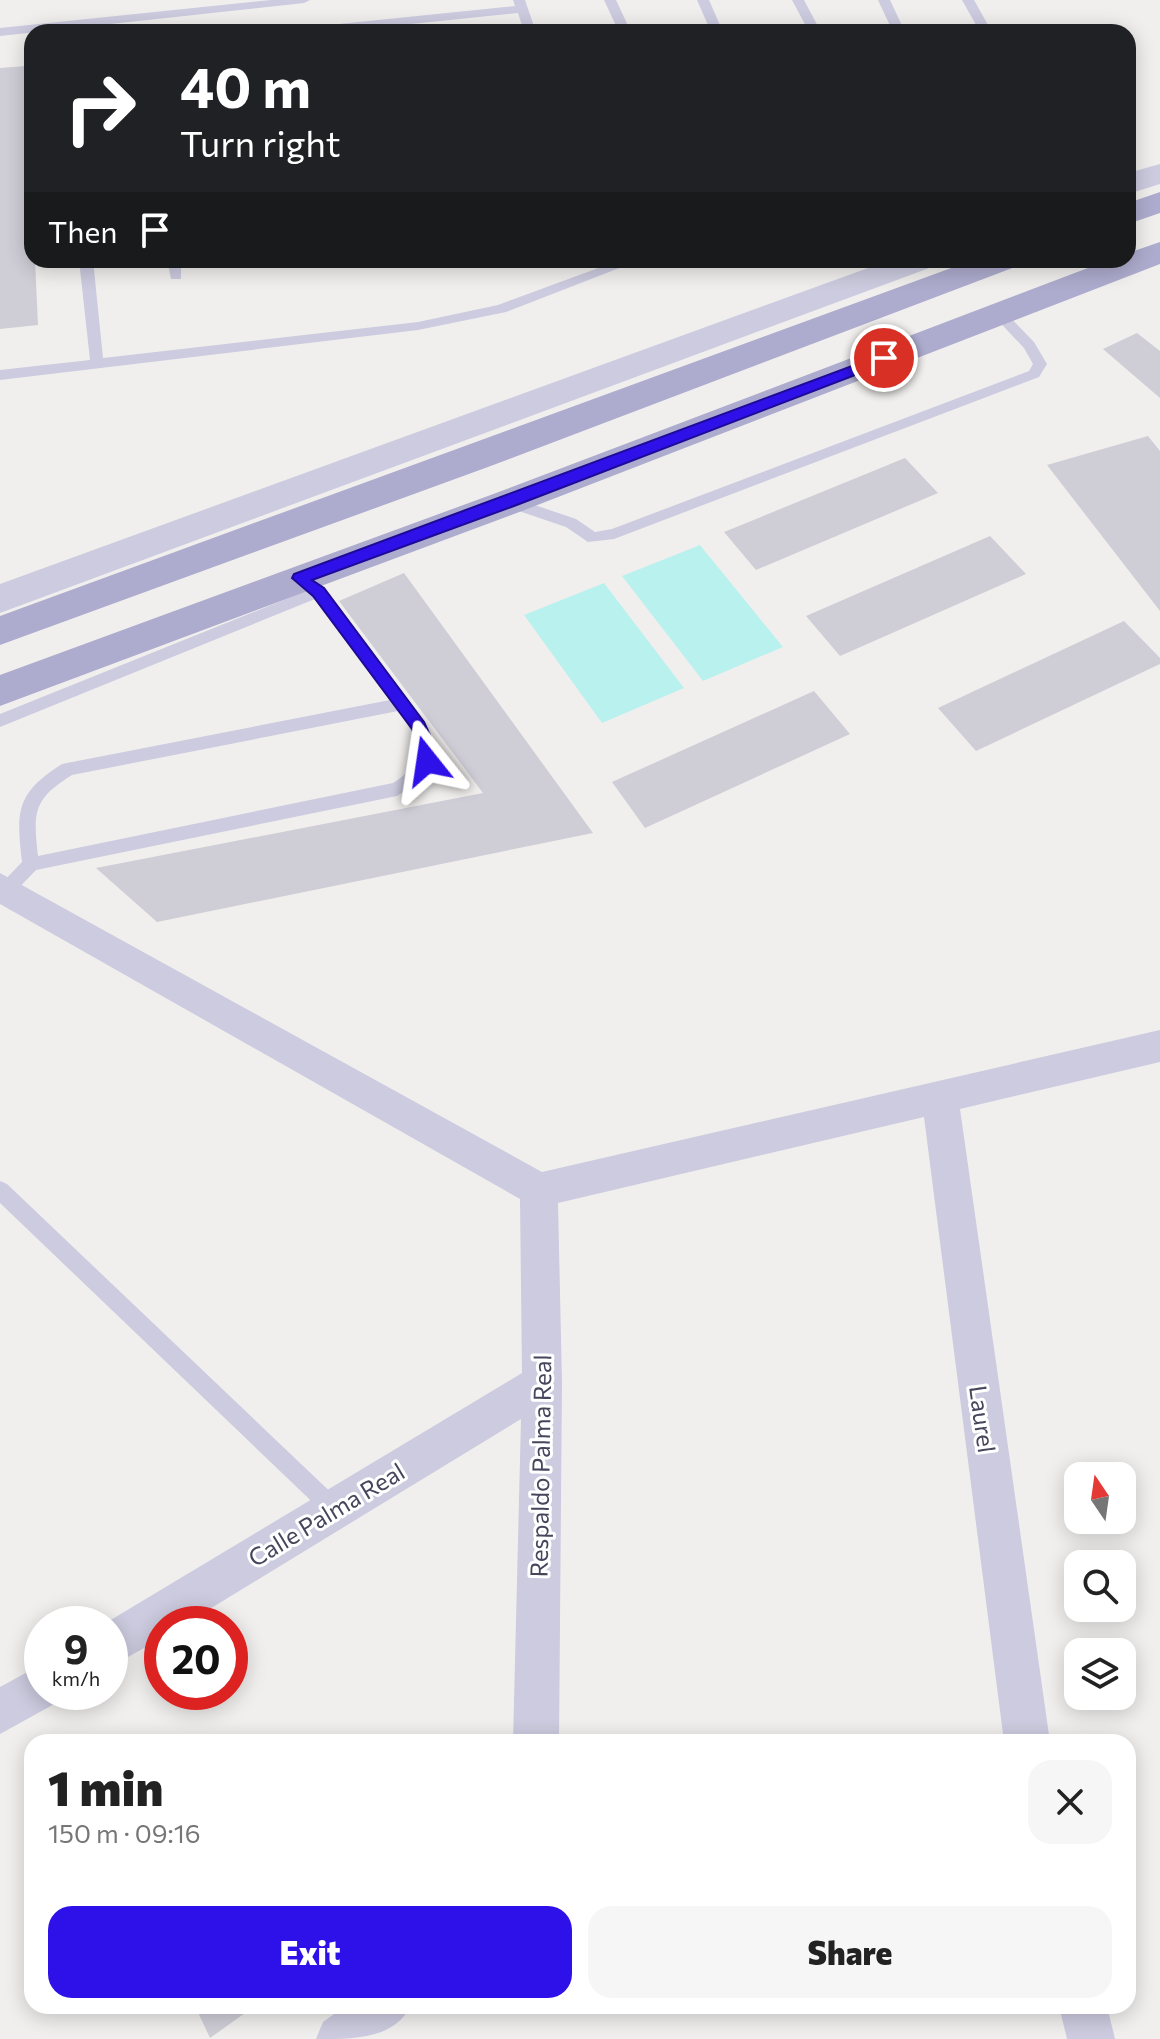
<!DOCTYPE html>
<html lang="en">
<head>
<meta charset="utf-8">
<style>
	body { margin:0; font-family:Commissioner,sans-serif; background:#f6f6f6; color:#222; height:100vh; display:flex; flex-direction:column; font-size:30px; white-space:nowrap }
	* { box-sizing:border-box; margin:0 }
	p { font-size:26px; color:#767676 }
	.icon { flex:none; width:44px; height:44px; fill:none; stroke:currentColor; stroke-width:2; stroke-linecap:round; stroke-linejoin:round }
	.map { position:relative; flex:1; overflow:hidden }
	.drawer { position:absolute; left:24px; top:1734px; width:1112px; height:280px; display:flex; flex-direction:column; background:#fff; border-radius:24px; box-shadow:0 4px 20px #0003 }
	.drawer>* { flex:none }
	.guide { position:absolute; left:24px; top:24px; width:1112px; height:244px; border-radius:24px; box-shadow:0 4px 20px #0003; background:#202124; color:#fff; overflow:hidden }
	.needle { width:52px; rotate:347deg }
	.controls { position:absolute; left:1064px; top:1462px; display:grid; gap:16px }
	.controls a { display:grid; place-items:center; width:72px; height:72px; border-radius:16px; background:#fff; box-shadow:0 4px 20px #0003; font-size:40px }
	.speed { position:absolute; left:24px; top:1606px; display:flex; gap:16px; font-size:40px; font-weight:700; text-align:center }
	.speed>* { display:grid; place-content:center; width:104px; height:104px; border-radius:50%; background:#fff; box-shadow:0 4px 20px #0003; line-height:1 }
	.speed small { font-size:20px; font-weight:400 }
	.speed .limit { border:12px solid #d22; background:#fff; color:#111 }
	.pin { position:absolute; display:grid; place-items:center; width:68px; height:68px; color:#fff; margin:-34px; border:4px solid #fff; border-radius:50%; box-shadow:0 2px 8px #0007 }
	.me { position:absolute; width:88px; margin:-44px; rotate:345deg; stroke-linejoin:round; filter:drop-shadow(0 0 6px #0008) }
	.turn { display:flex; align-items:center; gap:28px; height:168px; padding:0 24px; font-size:36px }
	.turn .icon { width:104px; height:104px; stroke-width:2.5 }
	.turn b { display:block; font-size:56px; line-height:68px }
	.then { display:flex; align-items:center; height:76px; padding:0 24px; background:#0003; gap:16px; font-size:30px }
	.round { display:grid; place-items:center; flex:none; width:84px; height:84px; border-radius:24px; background:#f6f6f6 }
	.summary { display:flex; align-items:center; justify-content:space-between; height:136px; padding:0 24px }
	h1 { font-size:48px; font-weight:800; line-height:60px }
	.cta { display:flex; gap:16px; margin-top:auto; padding:16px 24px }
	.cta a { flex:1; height:92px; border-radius:24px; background:#2e10e8; color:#fff; font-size:32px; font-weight:800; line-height:92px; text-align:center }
	.cta a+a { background:#f6f6f6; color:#222 }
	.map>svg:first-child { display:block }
	.green { fill:#b9f1ef }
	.building { fill:#cfcdd6 }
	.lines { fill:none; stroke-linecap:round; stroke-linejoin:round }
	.service { fill:#cccbdf; fill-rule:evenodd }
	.minor { fill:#cccbdf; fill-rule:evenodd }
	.tertiary { fill:#cccbdf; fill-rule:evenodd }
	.primary { fill:#aeacce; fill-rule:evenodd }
	.route { fill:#2e10e8; stroke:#1e0a97; stroke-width:2 }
	.labels { text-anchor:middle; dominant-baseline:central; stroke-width:6; stroke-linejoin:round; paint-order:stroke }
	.street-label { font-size:24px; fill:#46455c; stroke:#fff }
</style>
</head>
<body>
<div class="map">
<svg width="1160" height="2039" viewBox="0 0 1160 2039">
	<rect width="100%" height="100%" fill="#f1efed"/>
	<path class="green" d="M700,545l83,102 -80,34 -81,-105z
		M604,583l80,105 -82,35 -78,-108z"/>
	<path class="building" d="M26,66l6,194h3l3,65 -38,4v-261z
		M1137,333l23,18v47l-57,-49z
		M1148,436l12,15v160l-113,-146z
		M905,458l33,35 -182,77 -32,-38z
		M990,536l36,38 -186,82 -34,-40z
		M404,573l189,260 -436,89 -61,-54 387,-75 -144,-192z
		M1124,621l36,37v6l-184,87 -38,-43z
		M814,691l36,43 -205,94 -33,-46z
		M195,2006h60l-45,32z"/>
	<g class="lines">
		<path class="service" d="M271,0h39l-6,3 -304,33v-8z
			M513,0h12l11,32h-12l-6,-19 -184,19h-40l6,-4 215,-22z
			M604,0h12l15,32h-12z
			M697,0h12l14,32h-12z
			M792,0h12l17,32h-12z
			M878,0h12l15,32h-12z
			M962,0h12l18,32h-12z
			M79,260h14l10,98 315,-36 80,-17 122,-45h20l-134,52 -88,18 -418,50v-10l90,-10z
			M167,260h14v19h-10z
			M999,310l5,1 30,31 13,22 -8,13 -425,162 -26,3 -22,-15 -62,-21 -2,-4 2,-4h10l62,21 19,13 17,-3 417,-158 4,-7 -9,-16 -32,-34z
			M300,572l23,16 102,134 9,34 -13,25 -24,15 -361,74 -24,25h-12v-10l22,-23c-6,-51 -6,-69 40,-98l328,-64 -75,-101 -315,128v-13l306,-123 -14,-13zM398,711c22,29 30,50 -5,72l-355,73c-5,-44 -5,-57 34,-81z
			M0,1181l7,3 334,318 4,7 -4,7 -7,4 -7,-4 -327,-313z"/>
		<path class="minor" d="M0,873l542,299 618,-142v32l-200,47 90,633h-46l-80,-625 -366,86 4,180 -3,359h-46l8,-323 -336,205h-23v14l-52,29v-43h-6l418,-251 -2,-174 -520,-295z
			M42,1664v28h20l-4,10 -58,32v-47z
			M345,2006h66c-18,33 -55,33 -95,33l7,-17z
			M1059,2006h48l8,33h-48z"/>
		<path class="tertiary" d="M1160,164v20l-32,10v-21z
			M890,260h47l-5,7 -932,346v-29z"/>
		<path class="primary" d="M1160,192v21l-32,11v-21z
			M1160,242v22l-638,247 -522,195v-31l496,-182 613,-233h19v-7z
			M973,260h47l-5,7 -527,200 -488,178v-29z"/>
	</g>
	<path class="route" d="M884,354l5,1v7l-375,144 -202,74 12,8 100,134 10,22 -2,21h-11l-3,-21 -6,-15 -99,-133 -21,-18 2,-4z"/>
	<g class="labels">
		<g class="street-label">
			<text transform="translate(983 1419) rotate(82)">Laurel</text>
			<text transform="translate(540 1466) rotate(-89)">Respaldo Palma Real</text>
			<text transform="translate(326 1514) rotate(-31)">Calle Palma Real</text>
		</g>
	</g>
</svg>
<div class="controls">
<a><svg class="needle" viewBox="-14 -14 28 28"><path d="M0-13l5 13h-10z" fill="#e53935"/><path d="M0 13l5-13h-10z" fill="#767676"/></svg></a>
<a><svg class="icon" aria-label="search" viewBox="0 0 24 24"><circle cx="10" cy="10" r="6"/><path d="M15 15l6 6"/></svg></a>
<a><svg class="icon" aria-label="layers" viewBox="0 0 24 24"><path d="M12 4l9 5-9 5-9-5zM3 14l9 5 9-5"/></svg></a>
</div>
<div class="speed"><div>9<small>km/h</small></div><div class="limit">20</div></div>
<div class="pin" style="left:884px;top:358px;background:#d93025"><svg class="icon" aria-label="arrive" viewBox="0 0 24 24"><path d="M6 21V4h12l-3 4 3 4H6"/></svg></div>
<svg class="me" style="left:427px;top:761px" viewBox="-20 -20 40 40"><path d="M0-17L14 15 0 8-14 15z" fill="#2e10e8" stroke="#fff" stroke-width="4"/></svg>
<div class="guide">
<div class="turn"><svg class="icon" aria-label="right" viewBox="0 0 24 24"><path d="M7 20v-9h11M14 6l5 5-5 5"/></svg><div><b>40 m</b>Turn right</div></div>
<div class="then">Then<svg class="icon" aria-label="arrive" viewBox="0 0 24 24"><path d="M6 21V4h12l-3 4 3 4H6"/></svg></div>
</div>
<section class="drawer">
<div class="summary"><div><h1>1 min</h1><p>150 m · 09:16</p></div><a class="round"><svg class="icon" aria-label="close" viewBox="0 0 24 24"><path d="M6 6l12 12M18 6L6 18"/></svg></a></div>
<div class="cta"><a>Exit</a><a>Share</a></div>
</section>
</div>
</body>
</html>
